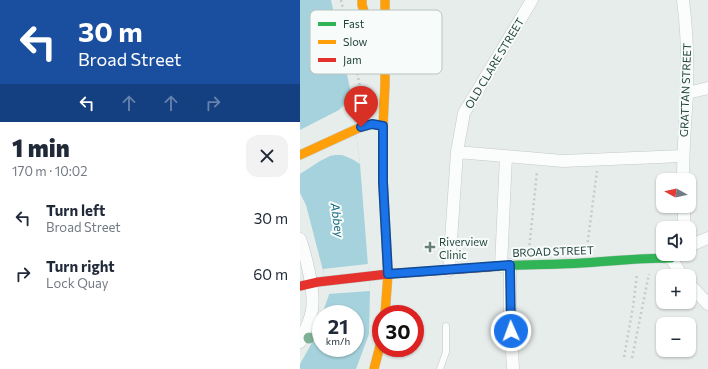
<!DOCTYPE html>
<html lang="en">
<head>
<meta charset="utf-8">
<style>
	body { margin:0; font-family:Commissioner,sans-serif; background:#f2f2f3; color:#1f2937; height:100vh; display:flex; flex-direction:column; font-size:15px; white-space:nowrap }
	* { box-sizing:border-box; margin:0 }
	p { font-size:13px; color:#747a83 }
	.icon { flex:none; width:22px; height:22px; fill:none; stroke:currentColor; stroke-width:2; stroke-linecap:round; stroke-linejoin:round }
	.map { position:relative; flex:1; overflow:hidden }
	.side { display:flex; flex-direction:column; background:#fff; width:300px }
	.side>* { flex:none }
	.banner { background:#1a4fa0; color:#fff; overflow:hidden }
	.needle { width:26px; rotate:278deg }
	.tools { position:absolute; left:356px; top:173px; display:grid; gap:8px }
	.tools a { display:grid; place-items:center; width:40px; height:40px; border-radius:8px; background:#fff; box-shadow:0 1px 3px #0004; font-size:20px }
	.speed { position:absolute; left:12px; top:305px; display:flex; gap:8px; font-size:20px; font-weight:700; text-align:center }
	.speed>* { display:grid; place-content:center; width:52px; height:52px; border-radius:50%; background:#fff; box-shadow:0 1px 3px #0004; line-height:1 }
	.speed small { font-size:10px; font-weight:400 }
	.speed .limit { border:6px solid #d22; background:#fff; color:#111 }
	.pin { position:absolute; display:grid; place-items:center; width:34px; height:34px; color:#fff; margin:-41px -17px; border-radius:50% 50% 50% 0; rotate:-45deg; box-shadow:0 0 4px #0007 }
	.pin .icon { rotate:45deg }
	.me { position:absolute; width:44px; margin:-22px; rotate:358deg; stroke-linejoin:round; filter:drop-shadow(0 0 3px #0008) }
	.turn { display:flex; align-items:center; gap:14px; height:84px; padding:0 12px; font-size:18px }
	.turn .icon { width:52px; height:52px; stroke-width:2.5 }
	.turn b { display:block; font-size:28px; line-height:34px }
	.lanes { display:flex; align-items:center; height:38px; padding:0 12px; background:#0003; justify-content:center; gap:20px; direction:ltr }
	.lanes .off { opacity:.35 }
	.round { display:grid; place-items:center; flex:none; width:42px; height:42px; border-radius:12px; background:#f2f2f3 }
	.head { display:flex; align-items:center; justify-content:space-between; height:68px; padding:0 12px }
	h1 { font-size:24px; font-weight:800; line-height:30px }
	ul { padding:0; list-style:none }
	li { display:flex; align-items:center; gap:12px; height:56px; padding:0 12px }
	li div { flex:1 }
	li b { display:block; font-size:15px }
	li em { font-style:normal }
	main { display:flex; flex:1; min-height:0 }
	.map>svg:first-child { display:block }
	.water { fill:#a6d2dd }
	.pier { fill:#e7edeb }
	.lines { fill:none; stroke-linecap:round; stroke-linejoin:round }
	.lane-casing { stroke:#c4cac8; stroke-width:7 }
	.street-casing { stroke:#c4cac8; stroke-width:13 }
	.fast-casing { stroke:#c3cbc8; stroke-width:10 }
	.slow-casing { stroke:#c3cbc8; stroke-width:10 }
	.jam-casing { stroke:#c3cbc8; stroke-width:10 }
	.path { stroke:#c2ccca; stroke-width:2.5; stroke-dasharray:2 3; stroke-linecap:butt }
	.lane { stroke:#fbfcfc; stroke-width:6 }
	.street { stroke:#fbfcfc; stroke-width:12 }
	.fast { stroke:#30b455; stroke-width:9 }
	.slow { stroke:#ff9f0a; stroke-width:9 }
	.jam { stroke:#e5322d; stroke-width:9 }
	.tree { fill:#7eb096 }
	.route-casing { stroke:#114b97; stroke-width:10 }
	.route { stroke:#1a73e8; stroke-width:7 }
	.poi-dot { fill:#677e7a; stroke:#f7fbf9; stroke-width:1.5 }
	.labels { text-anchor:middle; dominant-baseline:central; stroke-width:4; stroke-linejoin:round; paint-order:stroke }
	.street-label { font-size:11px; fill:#22433d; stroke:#f7fbf9 }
	.poi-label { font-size:11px; fill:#22433d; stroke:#f7fbf9; text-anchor:start }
	.water-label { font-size:12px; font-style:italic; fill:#176b85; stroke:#f7fbf9 }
	.key { fill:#f7fbf9; stroke:#b7c4c1; stroke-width:1 }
	.key-label { font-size:11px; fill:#22433d }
</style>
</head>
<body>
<main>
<section class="side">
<div class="banner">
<div class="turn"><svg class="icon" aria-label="left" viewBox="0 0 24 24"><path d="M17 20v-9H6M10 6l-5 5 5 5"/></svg><div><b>30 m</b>Broad Street</div></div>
<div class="lanes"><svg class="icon" aria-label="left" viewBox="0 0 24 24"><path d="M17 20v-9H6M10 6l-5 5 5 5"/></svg><svg class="icon off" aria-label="ahead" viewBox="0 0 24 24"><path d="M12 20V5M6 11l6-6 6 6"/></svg><svg class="icon off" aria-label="ahead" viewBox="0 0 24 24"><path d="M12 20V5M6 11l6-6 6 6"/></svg><svg class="icon off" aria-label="right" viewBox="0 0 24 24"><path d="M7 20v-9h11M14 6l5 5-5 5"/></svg></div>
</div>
<div class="head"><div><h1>1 min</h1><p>170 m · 10:02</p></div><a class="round"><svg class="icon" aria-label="close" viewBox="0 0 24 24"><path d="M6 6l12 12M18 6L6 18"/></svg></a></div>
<ul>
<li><svg class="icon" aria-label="left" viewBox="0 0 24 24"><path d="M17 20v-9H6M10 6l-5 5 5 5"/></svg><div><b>Turn left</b><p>Broad Street</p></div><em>30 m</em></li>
<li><svg class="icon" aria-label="right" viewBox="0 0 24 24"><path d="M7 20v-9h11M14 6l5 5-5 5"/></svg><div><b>Turn right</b><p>Lock Quay</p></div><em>60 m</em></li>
</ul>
</section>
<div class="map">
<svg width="408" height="369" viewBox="0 0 408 369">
	<rect width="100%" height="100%" fill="#e7edeb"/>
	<path class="water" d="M0,0h31l20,93 9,71 10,127 -1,43 -13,35h-56v-5l13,-23 8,-23v30h34v-34h-33l7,-19 -3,-13 -20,-77 -6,-12z"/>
	<path class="pier" d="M51,93l9,71 -8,-5 -10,-4h-7l-5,1 -10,5 -20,13v-44l39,-20 4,-4z
		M68,264l2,27 -42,3 -5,-25z"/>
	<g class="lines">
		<defs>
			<path id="lane" d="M211,331h16
				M140,369l6,-17v-26"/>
			<path id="street" d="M387,93l21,-5
				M157,152l106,9 120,-5
				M383,180c0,-29 2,-57 4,-85 1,-32 0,-64 -4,-95
				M384,206v13l2,9
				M0,239c6,17 15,53 12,71 -1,7 -8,25 -12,32
				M389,246l19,-8
				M377,255l-6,3 11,18
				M210,265v51l3,53
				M201,266l5,-110
				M149,270l8,-118 7,-39 68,-113
				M389,284l19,20"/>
			<path id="fast" d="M189,267c31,-3 62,-2 93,-4 29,-2 59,-5 89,-5"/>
			<path id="slow" d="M62,0v5l18,56
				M85,0v84l-2,42v56l5,92 -3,40
				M0,155l61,-28 11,-3 11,2
				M74,369l7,-27"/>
			<path id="jam" d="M0,286l18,-4 70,-8 101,-7"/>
		</defs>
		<use href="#lane" class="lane-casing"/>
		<use href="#street" class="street-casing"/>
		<use href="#fast" class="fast-casing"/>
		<use href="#slow" class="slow-casing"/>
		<use href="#jam" class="jam-casing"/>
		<path class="path" d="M41,0l19,86 8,7
			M287,247l10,-76
			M229,250l8,-79
			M324,357l9,-50 4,-33
			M332,358l17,-84"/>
		<use href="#lane" class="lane"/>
		<use href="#street" class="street"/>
		<use href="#fast" class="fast"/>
		<use href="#slow" class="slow"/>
		<use href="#jam" class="jam"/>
	</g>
	<circle class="tree" cx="9" cy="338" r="5.5"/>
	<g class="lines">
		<defs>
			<path id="route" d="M61,127l11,-3 11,2v56l5,92 122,-9 1,66"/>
		</defs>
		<use href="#route" class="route-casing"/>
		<use href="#route" class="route"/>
	</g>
	<path class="poi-dot" d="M128 241h4v4h4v4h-4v4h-4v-4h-4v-4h4z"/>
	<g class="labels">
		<g class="street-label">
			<text transform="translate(194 63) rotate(-59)">OLD CLARE STREET</text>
			<text transform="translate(385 90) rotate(-88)">GRATTAN STREET</text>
			<text transform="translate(253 251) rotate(-2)">BROAD STREET</text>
		</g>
		<g class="poi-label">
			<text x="139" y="241">Riverview<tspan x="139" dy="13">Clinic</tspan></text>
		</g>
		<g class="water-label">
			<text transform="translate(38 220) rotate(82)">Abbey</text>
		</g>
	</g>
	<rect x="10" y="10" width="132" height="64" rx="6" class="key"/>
	<rect x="18" y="22" width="18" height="4" fill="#30b455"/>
	<rect x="18" y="40" width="18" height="4" fill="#ff9f0a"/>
	<rect x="18" y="58" width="18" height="4" fill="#e5322d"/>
	<g class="key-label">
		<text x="43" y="28">Fast</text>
		<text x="43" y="46">Slow</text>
		<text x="43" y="64">Jam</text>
	</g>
</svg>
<div class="tools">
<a><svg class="needle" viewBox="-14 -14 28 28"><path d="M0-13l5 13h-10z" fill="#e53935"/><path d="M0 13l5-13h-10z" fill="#747a83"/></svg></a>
<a><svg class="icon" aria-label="sound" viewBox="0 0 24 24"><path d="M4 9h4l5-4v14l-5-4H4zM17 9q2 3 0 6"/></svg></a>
<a>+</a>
<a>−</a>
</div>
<div class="speed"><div>21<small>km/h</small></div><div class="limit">30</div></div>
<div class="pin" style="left:61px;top:127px;background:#d93025"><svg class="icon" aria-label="arrive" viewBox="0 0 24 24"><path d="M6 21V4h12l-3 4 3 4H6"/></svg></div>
<svg class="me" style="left:211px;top:331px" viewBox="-20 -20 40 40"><circle r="17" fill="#1a73e8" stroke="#fff" stroke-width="3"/><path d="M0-11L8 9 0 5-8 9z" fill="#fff"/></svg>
</div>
</main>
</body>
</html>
